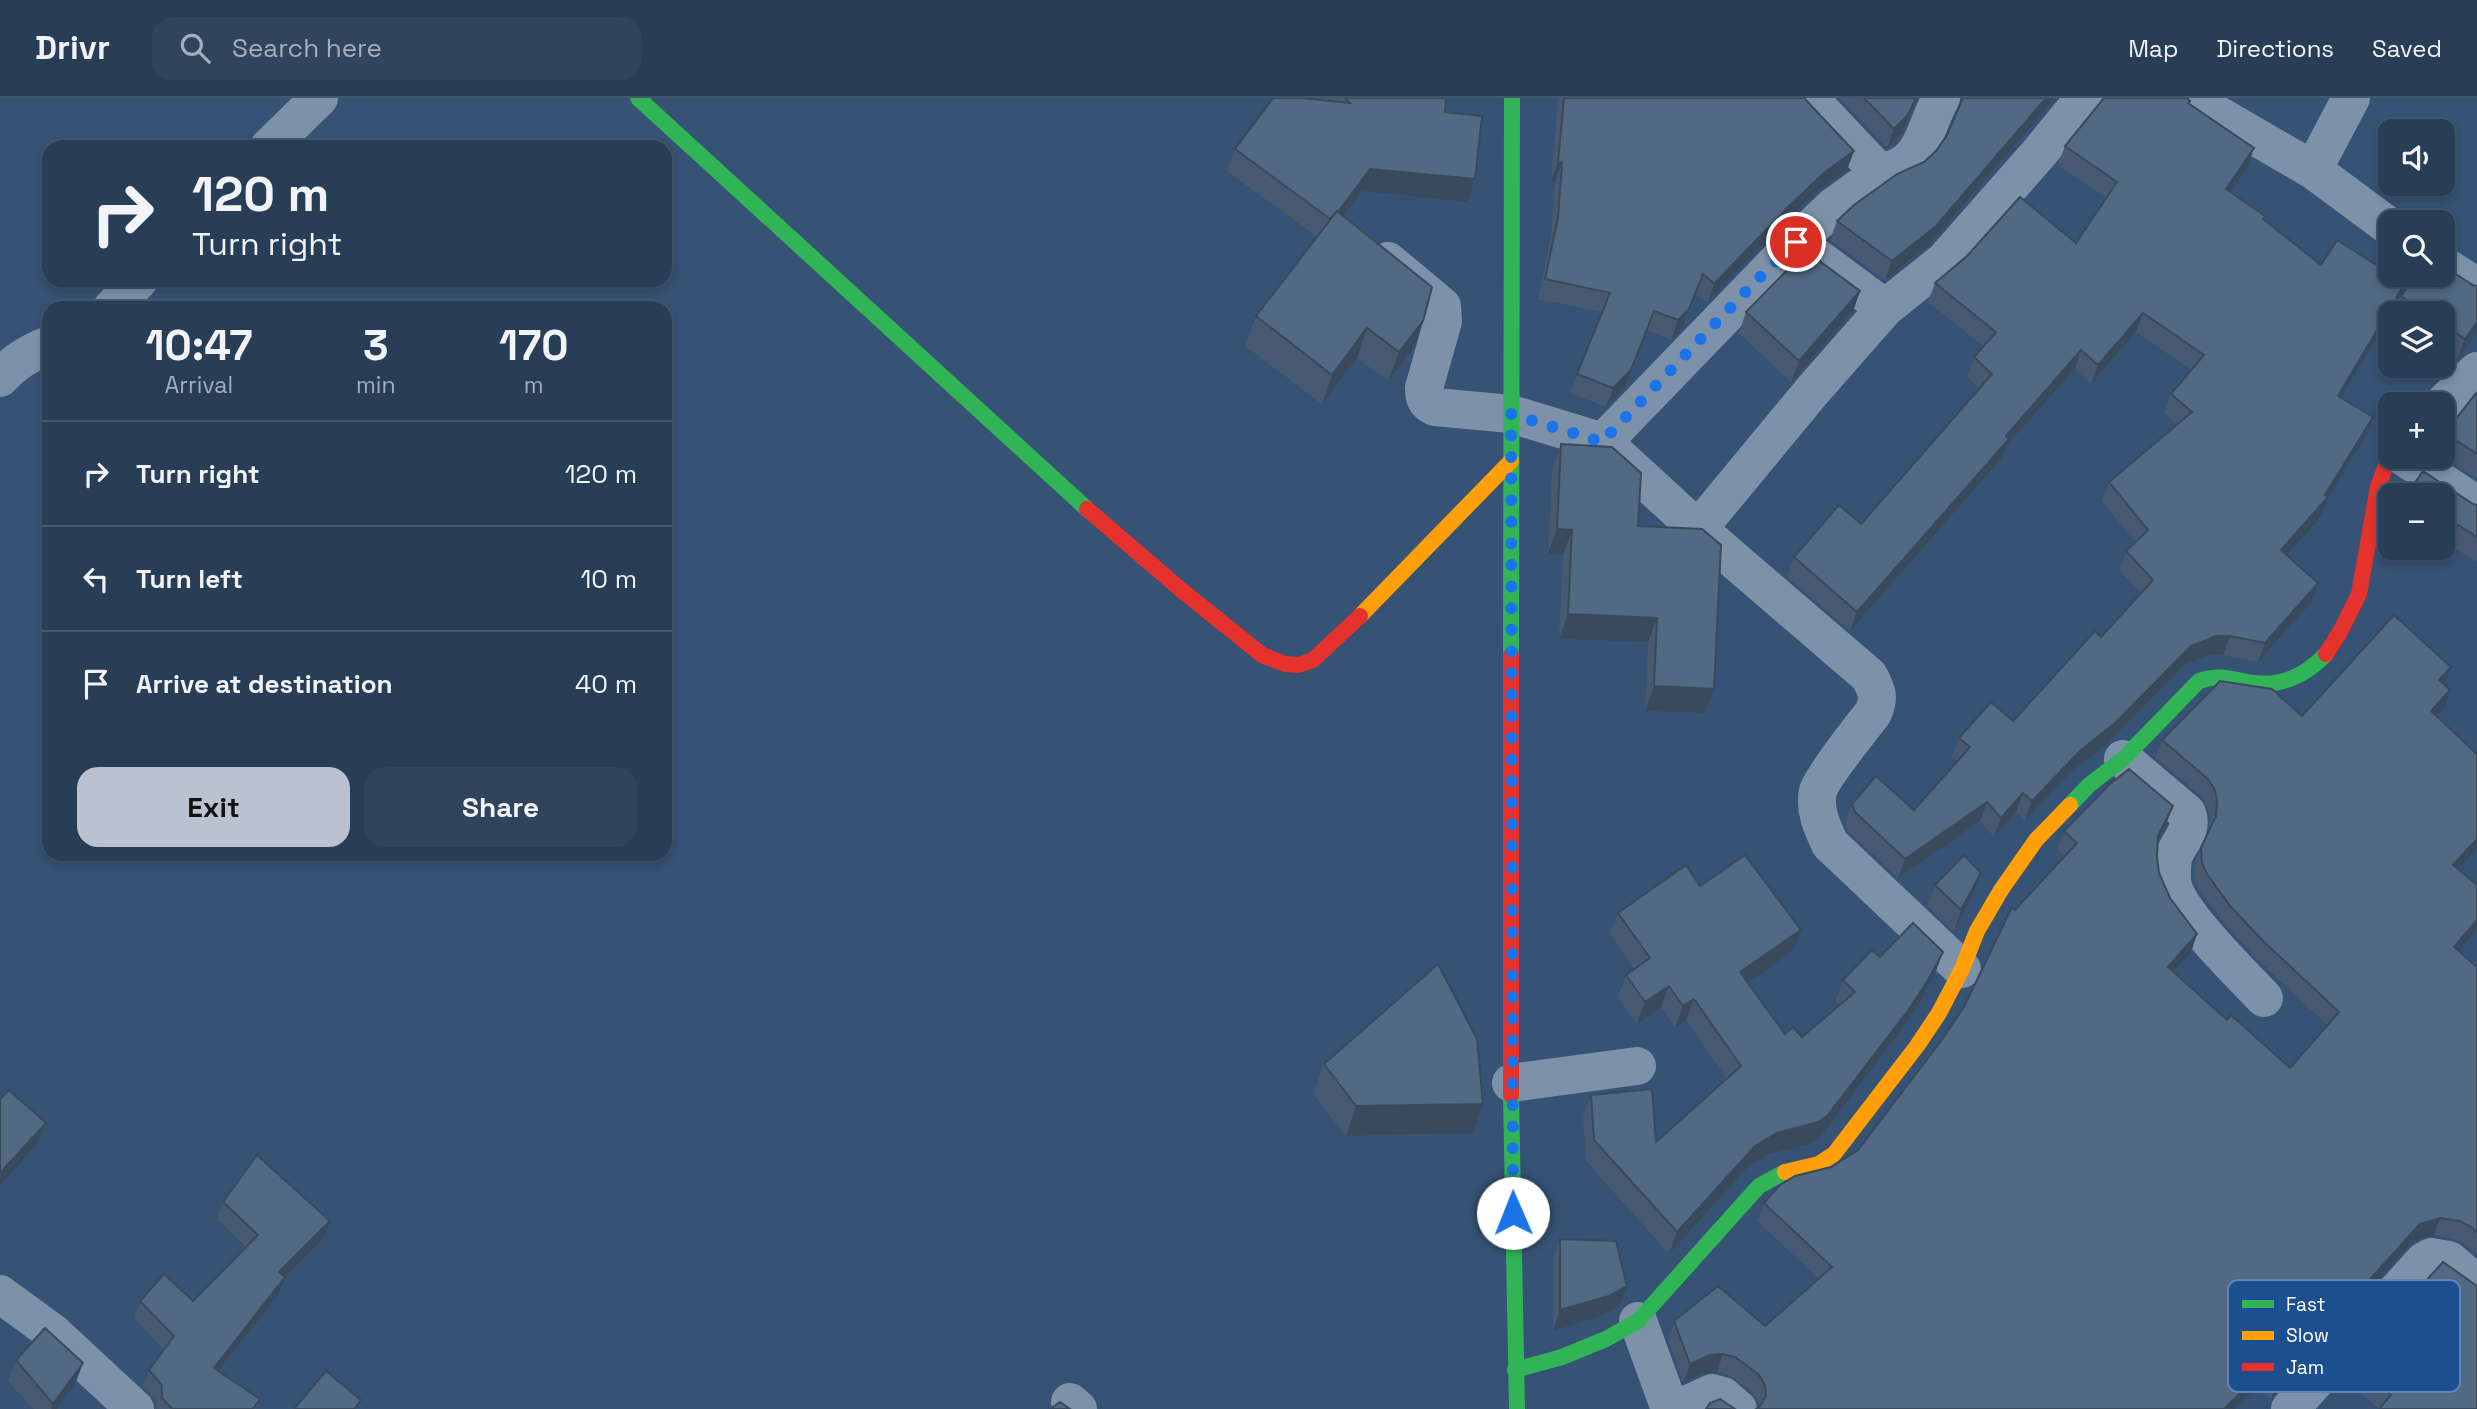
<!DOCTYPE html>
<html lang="en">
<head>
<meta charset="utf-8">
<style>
	body { margin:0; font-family:"Space Grotesk",sans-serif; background:#30455d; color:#f1f3f6; height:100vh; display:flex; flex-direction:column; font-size:26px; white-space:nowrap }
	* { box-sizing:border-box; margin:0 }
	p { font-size:23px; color:#a5aeba }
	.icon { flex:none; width:38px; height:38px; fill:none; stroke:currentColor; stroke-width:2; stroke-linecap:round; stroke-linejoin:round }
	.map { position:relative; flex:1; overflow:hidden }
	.sheet { position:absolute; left:42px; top:203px; width:630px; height:560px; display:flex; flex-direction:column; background:#283e57; border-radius:21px; box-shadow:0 4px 10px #0003,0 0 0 2px #44576d }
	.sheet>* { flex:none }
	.banner { position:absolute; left:42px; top:42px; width:630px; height:147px; border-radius:21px; box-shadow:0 4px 10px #0003,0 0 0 2px #44576d; background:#283e57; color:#f1f3f6; overflow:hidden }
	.controls { position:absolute; left:2378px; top:21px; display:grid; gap:14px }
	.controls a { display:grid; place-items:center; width:77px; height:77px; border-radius:14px; background:#283e57; box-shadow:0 4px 10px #0003,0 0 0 2px #44576d; font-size:35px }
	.pin { position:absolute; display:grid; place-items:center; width:60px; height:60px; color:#fff; margin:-30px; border:4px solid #fff; border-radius:50%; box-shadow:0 2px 7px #0007 }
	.me { position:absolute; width:77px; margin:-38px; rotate:359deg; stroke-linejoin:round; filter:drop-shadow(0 0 5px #0008) }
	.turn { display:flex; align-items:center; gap:24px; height:147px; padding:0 35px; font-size:32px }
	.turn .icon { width:91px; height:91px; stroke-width:2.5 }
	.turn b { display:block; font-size:49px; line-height:60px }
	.eta { display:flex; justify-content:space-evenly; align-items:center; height:119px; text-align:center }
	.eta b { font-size:42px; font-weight:600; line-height:49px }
	.button { display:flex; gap:14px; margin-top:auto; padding:14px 35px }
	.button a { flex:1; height:80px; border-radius:21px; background:#b9c2ce; color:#111; font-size:28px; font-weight:600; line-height:80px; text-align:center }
	.button a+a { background:#30455d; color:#f1f3f6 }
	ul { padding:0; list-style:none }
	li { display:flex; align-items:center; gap:21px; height:105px; padding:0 35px; border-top:2px solid #44576d }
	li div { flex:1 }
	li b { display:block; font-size:26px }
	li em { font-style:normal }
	header { display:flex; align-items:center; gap:42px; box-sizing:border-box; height:98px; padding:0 35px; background:#283e57; border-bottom:2px solid #44576d }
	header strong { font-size:33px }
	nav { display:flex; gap:38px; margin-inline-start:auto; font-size:24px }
	.search { width:490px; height:63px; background:#30455d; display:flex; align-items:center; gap:18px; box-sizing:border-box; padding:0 24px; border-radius:21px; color:#a5aeba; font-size:26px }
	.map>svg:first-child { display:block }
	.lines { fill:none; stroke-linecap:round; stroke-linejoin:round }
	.street { stroke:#7d92a8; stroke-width:38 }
	.fast { stroke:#30b455; stroke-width:16 }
	.slow { stroke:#ff9f0a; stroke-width:16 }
	.jam { stroke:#e5322d; stroke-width:16 }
	.wall { fill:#475a72 }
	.shaded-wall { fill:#394a5c }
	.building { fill:#526984; stroke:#394a5c; stroke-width:2 }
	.route { stroke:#1a73e8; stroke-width:12; stroke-dasharray:0 21.6 }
	.key { fill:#1b4f8f; stroke:#5f84b1; stroke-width:2 }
	.key-label { font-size:19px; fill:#fff }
</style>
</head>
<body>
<header>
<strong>Drivr</strong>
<div class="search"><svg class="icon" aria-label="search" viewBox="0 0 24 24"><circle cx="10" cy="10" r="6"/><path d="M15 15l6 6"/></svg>Search here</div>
<nav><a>Map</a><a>Directions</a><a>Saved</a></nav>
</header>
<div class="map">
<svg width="2477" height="1311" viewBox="0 0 2477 1311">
	<rect width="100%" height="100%" fill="#365274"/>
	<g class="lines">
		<path class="street" d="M2189,0l124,72 38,-72
			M269,49l50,-49
			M2313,72l77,57
			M1880,75c45,-9 42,-41 61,-75
			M1796,144l89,66
			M1388,163l54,45 1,15 -19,67c0,9 1,15 11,19l76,7 92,28 193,-200 37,-35 47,-34 -71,-75
			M2443,167l34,22
			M112,210l27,-28
			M0,280c14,-16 29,-25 49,-33
			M2443,306l34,-33
			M1603,344l95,87 115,-139 72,-82 59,-47 96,-109 44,-54
			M2404,359l73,48
			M1698,431l171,147c8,15 11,21 4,37 -11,14 -51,64 -55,78 -4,19 4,36 12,53l132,125
			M2123,661l64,54c6,17 -5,25 -12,40 -3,6 -3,14 -3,21 -4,31 70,100 92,124
			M1511,985l126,-17
			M0,1196l52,38 83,77
			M1638,1223l32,88
			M1070,1304l8,7
			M1677,1311l35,-16 11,3 15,13
			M2290,1311l134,-148 7,-4 18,3 28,24"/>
		<path class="fast" d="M638,0l449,411
			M1511,557l1,-557
			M2070,707l19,-20 34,-26 76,-78c17,-6 31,-3 48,1 32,6 57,-5 79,-28
			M1511,997l6,314
			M1515,1272l47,-13 44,-18 32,-18 121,-135 26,-14"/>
		<path class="slow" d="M1360,518l151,-155
			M1785,1074l34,-8 15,-10 83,-108 22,-33 23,-44 15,-38 24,-41 35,-50 34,-35"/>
		<path class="jam" d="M1087,411l93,80 82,66 23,9 14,1 14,-5 47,-44
			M2326,556l14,-22 19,-38 19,-107 12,-33
			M1511,997v-440"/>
	</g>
	<path class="wall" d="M1311,0h135l-1,14 30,67 -8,23 -105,-11 -19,25 80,105 -11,29 -24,31 -31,-23 -35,46 -77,-58 11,-30 61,-79 -90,-66 8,-22 77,-50z
		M1558,0h246l43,72 -29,21 -37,35 -74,77 -11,-9 -14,34 -11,12 -24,-10 -23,59 -18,18 -36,-14 32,-81 -64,-13 13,-62 4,-55 -4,-1z
		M1839,0h78l-16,36 -14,14z
		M1963,0h91l-1,3 -124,144 -44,35 -55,-40 7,-19 87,-59 12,-11 11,-16z
		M2189,6l58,64 -17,24 35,24 -1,4 57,45 77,37 -6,11h-2v2l-49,83 32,19 -7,19 -39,63 -6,18 -34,38 24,48 -53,59 -35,-7h-14l-25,10 -76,78 -35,27 -48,50 -9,-8 -22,25 -14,-16 -82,57 -50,-47 -3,-8 7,-19 62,6 43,-49 -5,-4 7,-19 54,-17 88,-84 40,-44 -22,-23 7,-19 9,-9 -33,-41 7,-19 69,-57 -14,-12 7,-19 20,-24 -55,-38 -45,52 -16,-15 -69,77 -4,12 -152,173 -63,-54 7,-20 67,-33 119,-136 -13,-11 7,-20 9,-11 -55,-44 7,-19 141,-40 30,-45 -48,-33 7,-19z
		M2473,187l4,1v46l-20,28 -14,-10v-37h-48l6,-17z
		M1860,193l-7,20 -62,71 -52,-49 7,-21z
		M2477,296v85l-34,-23v-18l2,-5z
		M1561,346l77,82 76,163 -9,24 -60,-2 3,-69 -89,-3 4,-84 -15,-1 4,-85z
		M2443,397l34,10v57l-27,-17 -3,5 -4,-2z
		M2444,587v23l-8,8 41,38v95l-19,21 1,81 18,16v288l-14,-12 -10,-4 -19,-4 -21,7 -142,157 -14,-12 -498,20v-4l-7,-11 -23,-17 -12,-3 -13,1 -21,9 -15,-43 6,-18 91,5 53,-48 -61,-57 7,-18 67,-36 27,-17 83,-109 23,-34 51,-97 50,-54 -8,-7 7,-18 109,-25 -7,18 -8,17 -1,15 2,17 11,25 27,36 -6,18 -18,20 54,48 63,48 37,-43 -71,-67 -31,-34 -24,-32 -6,-11 -1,-16 7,-17 8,-19 1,-11 -2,-10 -7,-12 -46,-39 7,-17 140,-24z
		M1981,775l-7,20 -20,38 -27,-25 8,-21z
		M1700,788l93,65 -45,32 37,51 17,3 37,-32 -4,-3 8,-22 37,-23 55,17 -15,28 -21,31 -80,105 -9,6 -41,10 -22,14 -78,86 -83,-93 -3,-45 8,-21 65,47 71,-63 -41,-59 -11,8 -14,-21 -24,17 -19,-27 8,-22 8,-6 -24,-35 8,-21z
		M1324,966l159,40 -10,29 -127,3 -33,-42z
		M223,1104l107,19 -6,17 -39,39 -6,17 -60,77 41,28 -4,10h-100v-7l-13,-15 6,-17 15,-20 -30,-32 6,-17h53l53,-54 -29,-28z
		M1560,1141l60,67 -18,10 -49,15v-72z
		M2477,1188l-98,123 -33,-29 6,-18z
		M16,1262l67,3 -8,21 -18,25h-24l-25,-28z"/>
	<path class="shaded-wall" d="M1916,0h1l-16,36 -14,14 7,-19z
		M2046,0h8l-1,3 -124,144 -44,35 7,-19z
		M2254,50l-7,20 -28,40 7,-19z
		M1854,53l-7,19 -29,21 -37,35 -74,77 7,-19 74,-77 37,-35z
		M1558,64l4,1 -7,19 -4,-1z
		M1370,71l105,10 -8,23 -105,-11 -39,51 8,-22z
		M1703,176l-21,54 -11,12 7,-20z
		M2405,185l-7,19 -6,11h-2v2l-59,100 7,-19z
		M1860,193l-7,20 -62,71 8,-21z
		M1654,213l-30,78 -18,18 7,-19z
		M2143,215l-7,19 -45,52 7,-19z
		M1423,223l-11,29 -24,31 11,-29z
		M2477,224v10l-20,28 8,-21z
		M1367,230l-10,30 -35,46 10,-29z
		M2081,252l-6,19 -69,77 -4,12 -152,173 7,-19 149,-176z
		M2373,319l-7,19 -39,63 -6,18 -47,52 7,-19 44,-55z
		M2458,427l-8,20 -3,5 7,-20z
		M1557,431l15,1 -9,25 -15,-1z
		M2318,485l-7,20 -53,59 7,-19z
		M1568,516l89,4 -9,24 -89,-3z
		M2216,538h14l-7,19h-14l-25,10 -76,78 -35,27 -48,50 7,-19 48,-50 111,-105z
		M2451,569l-6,17 -13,14 7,-18z
		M1654,588l60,3 -9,24 -60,-2z
		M2450,592l-6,18 -20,21 7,-18z
		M2023,695l-7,19 -22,25 7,-19z
		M1987,704l-7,19 -82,57 7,-19z
		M2173,708l-7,18 -14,29 6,-17z
		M2477,741v10l-31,34 7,-18z
		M1981,775l-7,20 -20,38 7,-21z
		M2477,822v10l-30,35 7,-18z
		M1801,832l-8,21 -61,43 8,-22z
		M2197,836l-6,18 -29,33 6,-18z
		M1943,854l-8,22 -15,28 -21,31 -80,105 -9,6 -41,10 -22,14 -78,86 8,-22 78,-86 22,-13z
		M1669,888l-8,21 -24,17 8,-22z
		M1694,901l-8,21 -11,8 8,-22z
		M1483,1006l-10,29 -127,3 10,-30z
		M46,1025l-7,19 -39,43v-12z
		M2440,1120l-6,17 -21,7 -142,157 7,-18 142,-157z
		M330,1123l-6,17 -51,51 6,-17z
		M285,1179l-6,17 -71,90 6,-16z
		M1627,1188l-7,20 -18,10 -49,15 7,-21z
		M1723,1256l-6,18 -13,1 -21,9 7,-18 20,-9z
		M83,1265l-8,21 -18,25h-6l2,-5z
		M2264,1271l-7,18 -22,22h-11z"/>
	<path class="building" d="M1273,0h29l48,5 -5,-5h101l-1,14 37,4 -7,63 -105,-10 -32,43 -1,-1 -7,8 -95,-70z
		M1564,0h240l50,53 -29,21 -37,35 -74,77 -11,-10 -14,35 -11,11 -24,-9 -23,59 -18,18 -36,-14 33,-81 -65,-14 13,-61 4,-55 -4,-1z
		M1864,0h52l-8,17 -14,14z
		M1963,0h83l-110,128 -44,35 -55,-40 17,-16 43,-31 27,-12 12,-11 11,-16z
		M2104,0h83l3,3 -2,2 66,45 -28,41 39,27 -2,3 58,46 16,-25 68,43 -67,113 35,21 -48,78 3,2 -47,53 37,33 -53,60 -35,-7h-14l-25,10 -76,77 -35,28 -48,50 -9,-8 -22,25 -14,-16 -82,57 -50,-47 -3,-8 24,-28 38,34 56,-63 -11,-9 32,-36 22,19 82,-90 6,6 52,-57 -27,-29 22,-21 -39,-48 83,-70 -21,-18 33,-39 -61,-42 -45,52 -17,-15 -75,86 3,3 -152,173 -63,-55 45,-52 22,19 131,-150 -18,-17 22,-25 -61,-49 32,-27 53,-59 56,46 41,-61 -52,-36z
		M1337,113l95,76 -9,34 -24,31 -32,-24 -35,47 -76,-59z
		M1806,153l54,40 -61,70 -53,-49z
		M2443,168l30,19 4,1v36l-12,17 -22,-15v-11h-16l-26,-17 15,-21h27z
		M2476,295l1,1v60l-32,-21z
		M1561,346l51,3 29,26 -3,53 64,3 19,16 -7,144 -60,-3 3,-68 -89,-4 4,-84 -15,-1z
		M2423,373l50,33 4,1v32l-19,-12 -4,5 -11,-7v-28h-37z
		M2394,517l57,52 -12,13 11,10 -19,21 46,43v85l-24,26 24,20v35l-23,27 23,20v265l-7,-6 -10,-5 -20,-3 -20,6 -142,157 -14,-12 -40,40h-468l4,-3 6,-10 -1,-11 -6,-10 -24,-18 -12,-3 -13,1 -20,9 -16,-43 44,-35 47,40 67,-59 -68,-64 16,-18 15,-9 36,-9 27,-17 83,-109 23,-34 48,-100 3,3 62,-67 -13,-12 46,-47 19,-15 44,37 -15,30 -1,20 2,17 11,25 27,36 -29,33 59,53 4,-5 59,53 49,-56 -77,-72 -31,-33 -24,-33 -5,-11 -1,-15 15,-32 1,-15 -2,-11 -7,-11 -46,-39 58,-59 52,8 30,27z
		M1745,757l56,75 -61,42 45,62 8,-7 9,10 53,-45 -12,-12 29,-30 8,7 33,-34 30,29 -15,28 -21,32 -80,104 -9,6 -41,11 -22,13 -78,86 -83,-92 -3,-45 61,-6 4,53 85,-76 -47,-67 -11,7 -14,-20 -24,16 -19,-27 24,-17 -32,-45 68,-48 14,21z
		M1964,757l17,18 -20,37 -26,-25z
		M1438,866l39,75 6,65 -127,2 -32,-42z
		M9,992l37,33 -46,50v-74z
		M257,1057l73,66 -51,51 6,5 -71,91 46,31 -7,10h-81l-10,-11v-13l-13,-15 25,-34 -34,-35 24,-27 29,27 65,-66 -35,-33z
		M1560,1141l56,2 11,45 -18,10 -49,14z
		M2443,1164l34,24v123h-98l12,-14 -39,-33z
		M45,1230l38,35 -30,41 -37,-44z
		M326,1273l35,29 -7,9h-60z
		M1720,1301l15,10h-29l4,-6z
		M1060,1304l10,7h-20z"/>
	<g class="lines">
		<path class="route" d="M1513,1115l-2,-799 91,28 152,-159 42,-41"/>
	</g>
	<rect x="2228" y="1182" width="232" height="112" rx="10" class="key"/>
	<rect x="2242" y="1202" width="32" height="8" fill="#30b455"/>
	<rect x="2242" y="1233" width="32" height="9" fill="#ff9f0a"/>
	<rect x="2242" y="1265" width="32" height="8" fill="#e5322d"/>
	<g class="key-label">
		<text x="2286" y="1213">Fast</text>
		<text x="2286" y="1244">Slow</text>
		<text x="2286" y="1276">Jam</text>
	</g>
</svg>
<div class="controls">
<a><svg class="icon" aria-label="sound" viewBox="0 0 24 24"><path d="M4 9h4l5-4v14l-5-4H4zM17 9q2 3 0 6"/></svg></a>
<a><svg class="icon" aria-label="search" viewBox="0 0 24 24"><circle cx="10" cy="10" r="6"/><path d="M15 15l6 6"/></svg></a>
<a><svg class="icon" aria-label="layers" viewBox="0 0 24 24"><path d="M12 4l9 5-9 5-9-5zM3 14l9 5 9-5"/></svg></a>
<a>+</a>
<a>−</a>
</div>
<div class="pin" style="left:1796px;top:144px;background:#d93025"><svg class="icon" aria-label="arrive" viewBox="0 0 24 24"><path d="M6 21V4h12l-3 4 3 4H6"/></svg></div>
<svg class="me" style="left:1513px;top:1115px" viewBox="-20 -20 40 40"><circle r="19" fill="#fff"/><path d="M0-13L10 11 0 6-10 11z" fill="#1a73e8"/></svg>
<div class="banner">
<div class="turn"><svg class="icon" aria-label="right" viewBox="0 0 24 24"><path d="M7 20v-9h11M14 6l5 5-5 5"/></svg><div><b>120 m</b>Turn right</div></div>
</div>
<section class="sheet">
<div class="eta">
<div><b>10:47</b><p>Arrival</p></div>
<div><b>3</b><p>min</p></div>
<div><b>170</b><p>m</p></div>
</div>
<ul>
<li><svg class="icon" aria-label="right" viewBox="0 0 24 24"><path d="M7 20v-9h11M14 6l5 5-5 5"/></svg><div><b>Turn right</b></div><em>120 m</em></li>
<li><svg class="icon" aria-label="left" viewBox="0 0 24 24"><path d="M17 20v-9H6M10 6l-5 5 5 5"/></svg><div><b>Turn left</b></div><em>10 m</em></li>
<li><svg class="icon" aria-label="arrive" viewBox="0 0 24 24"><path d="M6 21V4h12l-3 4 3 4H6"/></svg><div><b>Arrive at destination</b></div><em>40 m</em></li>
</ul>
<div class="button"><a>Exit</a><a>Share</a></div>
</section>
</div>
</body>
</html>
